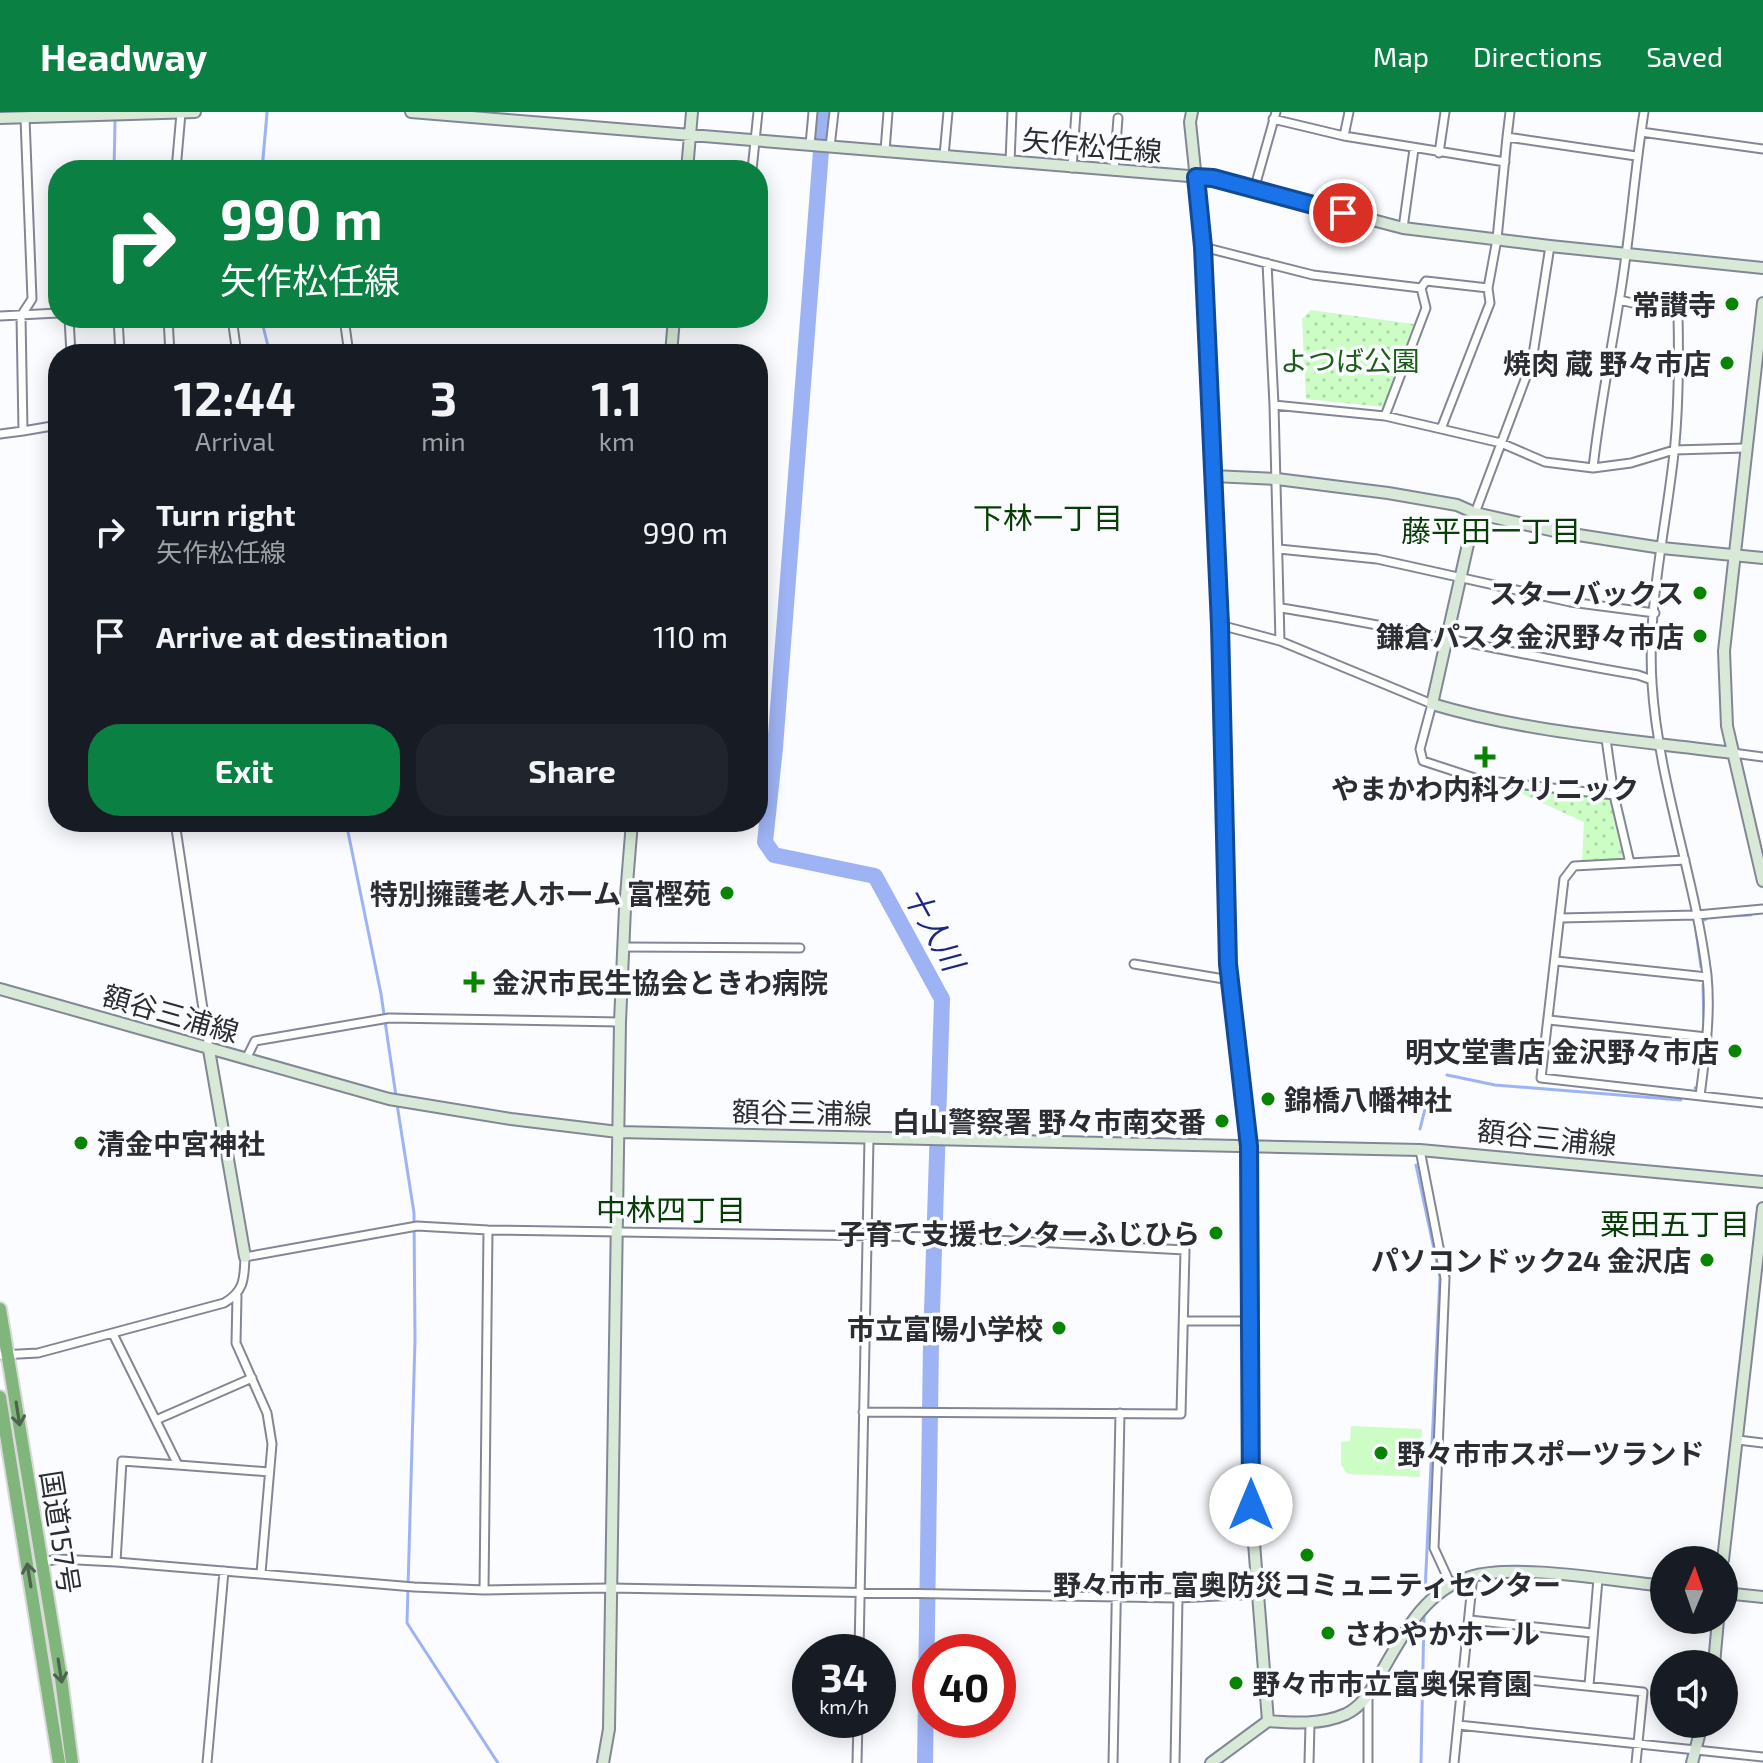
<!DOCTYPE html>
<html lang="en">
<head>
<meta charset="utf-8">
<style>
	body { margin:0; font-family:"Exo 2","Noto Sans JP",sans-serif; background:#20242c; color:#f1f3f6; height:100vh; display:flex; flex-direction:column; font-size:30px; white-space:nowrap }
	* { box-sizing:border-box; margin:0 }
	p { font-size:26px; color:#9ea1a6 }
	.icon { flex:none; width:44px; height:44px; fill:none; stroke:currentColor; stroke-width:2; stroke-linecap:round; stroke-linejoin:round }
	.map { position:relative; flex:1; overflow:hidden }
	.details { position:absolute; left:48px; top:232px; width:720px; height:488px; display:flex; flex-direction:column; background:#171b24; border-radius:32px; box-shadow:0 4px 20px #0003 }
	.details>* { flex:none }
	.banner { position:absolute; left:48px; top:48px; width:720px; height:168px; border-radius:32px; box-shadow:0 4px 20px #0003; background:#0b8043; color:#fff; overflow:hidden }
	.needle { width:52px; rotate:2deg }
	.controls { position:absolute; left:1650px; top:1434px; display:grid; gap:16px }
	.controls a { display:grid; place-items:center; width:88px; height:88px; border-radius:50%; background:#171b24; box-shadow:0 4px 20px #0003; font-size:40px }
	.speed { position:absolute; left:792px; top:1522px; display:flex; gap:16px; font-size:40px; font-weight:700; text-align:center }
	.speed>* { display:grid; place-content:center; width:104px; height:104px; border-radius:50%; background:#171b24; box-shadow:0 4px 20px #0003; line-height:1 }
	.speed small { font-size:20px; font-weight:400 }
	.speed .limit { border:12px solid #d22; background:#fff; color:#111 }
	.pin { position:absolute; display:grid; place-items:center; width:68px; height:68px; color:#fff; margin:-34px; border:4px solid #fff; border-radius:50%; box-shadow:0 2px 8px #0007 }
	.me { position:absolute; width:88px; margin:-44px; rotate:0deg; stroke-linejoin:round; filter:drop-shadow(0 0 6px #0008) }
	.turn { display:flex; align-items:center; gap:28px; height:168px; padding:0 40px; font-size:36px }
	.turn .icon { width:104px; height:104px; stroke-width:2.5 }
	.turn b { display:block; font-size:56px; line-height:68px }
	.eta { display:flex; justify-content:space-evenly; align-items:center; height:136px; text-align:center }
	.eta b { font-size:48px; font-weight:700; line-height:56px }
	.action { display:flex; gap:16px; margin-top:auto; padding:16px 40px }
	.action a { flex:1; height:92px; border-radius:32px; background:#0b8043; color:#fff; font-size:32px; font-weight:700; line-height:92px; text-align:center }
	.action a+a { background:#20242c; color:#f1f3f6 }
	ul { padding:0; list-style:none }
	li { display:flex; align-items:center; gap:24px; height:104px; padding:0 40px }
	li div { flex:1 }
	li b { display:block; font-size:30px }
	li em { font-style:normal }
	header { display:flex; align-items:center; gap:48px; box-sizing:border-box; height:112px; padding:0 40px; background:#0b8043; color:#fff }
	header strong { font-size:38px }
	nav { display:flex; gap:44px; margin-inline-start:auto; font-size:28px }
	.map>svg:first-child { display:block }
	.grass { fill:#cbfdc5 }
	.park { fill:url(#park-dots) }
	.lines { fill:none; stroke-linecap:round; stroke-linejoin:round }
	.stream { stroke:#9eb3f4; stroke-width:3 }
	.river { stroke:#9eb3f4; stroke-width:16 }
	.street-casing { stroke:#818796; stroke-width:11 }
	.secondary-casing { stroke:#818796; stroke-width:14 }
	.highway-casing { stroke:#d9d9da; stroke-width:16 }
	.street { stroke:#fff; stroke-width:7 }
	.secondary { stroke:#d9e9d7; stroke-width:10 }
	.highway { stroke:#80b57b; stroke-width:12 }
	.oneway { stroke:#4d6350 }
	.route-casing { stroke:#114b97; stroke-width:20 }
	.route { stroke:#1a73e8; stroke-width:14 }
	.poi-dot { fill:#098400; stroke:#fafcff; stroke-width:3 }
	.labels { text-anchor:middle; dominant-baseline:central; stroke-width:7; stroke-linejoin:round; paint-order:stroke }
	.street-label { font-size:28px; fill:#2b2d33; stroke:#fafcff }
	.poi-label { font-size:28px; font-weight:bold; fill:#2b2d33; stroke:#fafcff; text-anchor:end }
	.park-label { font-size:28px; fill:#1d5d18; stroke:#fafcff }
	.neighbourhood-label { font-size:30px; fill:#083d05; stroke:#fafcff }
	.water-label { font-size:30px; font-style:italic; fill:#1d2781; stroke:#fafcff }
</style>
</head>
<body>
<header>
<strong>Headway</strong>
<nav><a>Map</a><a>Directions</a><a>Saved</a></nav>
</header>
<div class="map">
<svg width="1763" height="1651" viewBox="0 0 1763 1651">
	<defs>
		<pattern id="park-dots" width="8" height="8" patternUnits="userSpaceOnUse" patternTransform="scale(2)"><rect width="8" height="8" fill="#cbfdc5"/><path d="M2 2h.1M6 6h.1" fill="none" stroke="#aed9aa" stroke-width="1.8" stroke-linecap="round"/></pattern>
	</defs>
	<rect width="100%" height="100%" fill="#fafcff"/>
	<path class="grass" d="M1351,1314l71,3 -2,48 -72,-3 -7,-9v-23l9,-1z"/>
	<path class="park" d="M1311,198l103,14 -31,83 -77,-8 -4,-80z
		M1505,674l106,12 13,61 -42,1 2,-38z"/>
	<g class="lines">
		<path class="stream" d="M114,58l1,-48
			M262,58l5,-57
			M261,206l9,36
			M346,710l35,172 15,102
			M1705,808l3,-3 43,-2
			M1696,818l5,37
			M1703,873l1,42
			M1447,963l48,10 186,15
			M1695,976l3,-2 4,-40
			M397,992l17,109 1,127 -8,283 91,140
			M1420,1017l11,-44
			M1416,1053l24,112 -15,314
			M1421,1651l3,-148"/>
		<path class="river" d="M824,0l-49,636 -10,94 9,13 101,21 67,123 -11,345 -6,419"/>
		<defs>
			<path id="street" d="M1349,0l-5,24 161,26
				M25,6l7,181 -11,17 2,115 35,-6
				M1273,7l71,17
				M1641,20l122,17
				M1507,25l3,-25
				M810,33l3,-33
				M830,35l4,-35
				M885,39l3,-39
				M1439,41l6,-41
				M944,44l4,-44
				M1010,50l2,-50
				M1072,56l4,-56
				M176,58l5,-57
				M752,58l6,-58
				M1114,59l4,-53
				M1254,78l22,-78
				M1403,116l11,-79
				M1203,135l110,28 108,13 5,-7 62,7
				M1267,151l7,142
				M1620,188l58,14c1,46 1,93 -4,139 -8,75 -27,154 -22,230 6,99 43,193 55,292 4,40 -2,81 -7,121
				M0,204l58,-3
				M69,206l2,36
				M118,206l2,36
				M168,206l2,36
				M232,206l5,36
				M344,206l5,36
				M1385,304l41,-108 -5,-20
				M1441,317l60,14 44,19 48,6 38,-5 43,-13 71,-2
				M0,322l23,-3
				M1593,356c6,-56 17,-110 26,-166 11,-63 15,-127 25,-190
				M1475,401l57,-152 18,-115
				M1279,437l98,10 193,43 85,11
				M1281,496c120,19 237,47 357,67l14,5
				M1220,513l60,16
				M1606,627l8,56 16,68
				M1733,641l30,4
				M1614,683l-133,-15 -58,-19 -3,-12 12,-45 -152,-63 -6,-236 111,11 56,13 49,-126 -2,-15 9,-49 10,-102 129,19
				M175,710l34,227
				M1685,748l-111,6 -10,13 -23,199 222,25
				M1560,806l137,-3 66,-6
				M623,835l177,1
				M1556,849l151,16
				M1134,852l96,16
				M1549,908l158,17
				M246,947l9,-18 134,-23 231,4
				M1420,1038l25,128 -11,270 17,37
				M237,1184l-1,47 31,70 5,31 -11,129
				M1185,1209h65
				M113,1222l65,131 -56,-4 -6,101
				M0,1243l38,-2 186,-50c21,-12 20,-25 21,-46l172,-31 71,4 452,7 245,13 -4,164 -318,-2
				M156,1308l96,-42
				M1738,1328l25,3
				M178,1353l91,7
				M41,1450l18,-3 57,3 298,25 70,3 126,-2 568,10 81,-4
				M484,1478l4,-360
				M1470,1508l122,13
				M859,1540l10,-514
				M1463,1561l180,19 -7,71
				M1589,1573l9,-106
				M1458,1613l305,32
				M207,1651l17,-192
				M857,1651l1,-43
				M1113,1651l7,-350
				M1175,1651l3,-165
				M1309,1651l1,-39
				M1368,1651v-67
				M1454,1651l19,-188"/>
			<path id="secondary" d="M411,0l802,66 190,50 147,18 213,22
				M1192,0l-2,10 13,125 17,378 8,339 21,182 2,359 17,216c26,2 53,4 78,-7 17,-8 26,-25 35,-41 22,-38 43,-82 89,-96 44,-14 144,4 194,9
				M0,6l195,-6
				M687,58l5,-58
				M1763,191l-39,348 3,75 36,155
				M671,242l3,-36
				M1213,364l64,3 111,14 69,12 18,8 84,19 103,16 101,10
				M1475,401l-43,191c98,29 200,36 301,49
				M0,877l389,110 122,20 107,13 802,18 343,32
				M209,938l36,207
				M1723,1448l40,-352
				M1724,1481l39,4
				M1714,1552l4,-44
				M603,1651l6,-34 11,-707 5,-114 7,-86
				M1211,1651l57,-42
				M1692,1651l10,-39"/>
			<path id="highway" d="M0,1197l61,369 11,85
				M0,1285l59,366"/>
		</defs>
		<use href="#street" class="street-casing"/>
		<use href="#secondary" class="secondary-casing"/>
		<use href="#highway" class="highway-casing"/>
		<use href="#street" class="street"/>
		<use href="#secondary" class="secondary"/>
		<use href="#highway" class="highway"/>
	</g>
	<defs><path id="oneway-shaft" d="M-6 0H5M1.5-3L5.5 0L1.5 3" fill="none" stroke-width="1.6" stroke-linecap="round" stroke-linejoin="round" transform="scale(2)"/></defs>
	<g class="oneway">
		<use href="#oneway-shaft" transform="translate(18 1302) rotate(81)"/>
		<use href="#oneway-shaft" transform="translate(29 1463) rotate(-99)"/>
		<use href="#oneway-shaft" transform="translate(60 1559) rotate(81)"/>
	</g>
	<g class="lines">
		<defs>
			<path id="route" d="M1251,1393l-2,-359 -21,-182 -8,-339 -17,-378 -7,-70 17,1 130,35"/>
		</defs>
		<use href="#route" class="route-casing"/>
		<use href="#route" class="route"/>
	</g>
	<g class="poi-dot">
		<circle cx="1732" cy="192" r="8"/>
		<circle cx="1727" cy="251" r="8"/>
		<circle cx="1700" cy="481" r="8"/>
		<circle cx="1700" cy="524" r="8"/>
		<path d="M1481 633h8v8h8v8h-8v8h-8v-8h-8v-8h8z"/>
		<circle cx="727" cy="781" r="8"/>
		<path d="M470 858h8v8h8v8h-8v8h-8v-8h-8v-8h8z"/>
		<circle cx="1735" cy="939" r="8"/>
		<circle cx="1268" cy="987" r="8"/>
		<circle cx="1222" cy="1009" r="8"/>
		<circle cx="81" cy="1031" r="8"/>
		<circle cx="1216" cy="1121" r="8"/>
		<circle cx="1707" cy="1148" r="8"/>
		<circle cx="1059" cy="1216" r="8"/>
		<circle cx="1381" cy="1341" r="8"/>
		<circle cx="1307" cy="1443" r="8"/>
		<circle cx="1328" cy="1521" r="8"/>
		<circle cx="1236" cy="1571" r="8"/>
	</g>
	<g class="labels">
		<g class="street-label">
			<text transform="translate(1092 33) rotate(5)">矢作松任線</text>
			<text transform="translate(171 901) rotate(16)">額谷三浦線</text>
			<text transform="translate(802 1000) rotate(1)">額谷三浦線</text>
			<text transform="translate(1547 1025) rotate(6)">額谷三浦線</text>
			<text transform="translate(61 1420) rotate(81)">国道157号</text>
		</g>
		<g class="poi-label">
			<text x="1716" y="192">常讃寺</text>
			<text x="1711" y="251">焼肉 蔵 野々市店</text>
			<text x="1684" y="481">スターバックス</text>
			<text x="1684" y="524">鎌倉パスタ金沢野々市店</text>
			<text x="1485" y="676" text-anchor="middle">やまかわ内科クリニック</text>
			<text x="711" y="781">特別擁護老人ホーム 富樫苑</text>
			<text x="492" y="870" text-anchor="start">金沢市民生協会ときわ病院</text>
			<text x="1719" y="939">明文堂書店 金沢野々市店</text>
			<text x="1284" y="987" text-anchor="start">錦橋八幡神社</text>
			<text x="1206" y="1009">白山警察署 野々市南交番</text>
			<text x="97" y="1031" text-anchor="start">清金中宮神社</text>
			<text x="1200" y="1121">子育て支援センターふじひら</text>
			<text x="1691" y="1148">パソコンドック24 金沢店</text>
			<text x="1043" y="1216">市立富陽小学校</text>
			<text x="1397" y="1341" text-anchor="start">野々市市スポーツランド</text>
			<text x="1307" y="1472" text-anchor="middle">野々市市 富奥防災コミュニティセンター</text>
			<text x="1344" y="1521" text-anchor="start">さわやかホール</text>
			<text x="1252" y="1571" text-anchor="start">野々市市立富奥保育園</text>
		</g>
		<g class="park-label">
			<text x="1350" y="248">よつば公園</text>
		</g>
		<g class="neighbourhood-label">
			<text x="1048" y="405">下林一丁目</text>
			<text x="1491" y="418">藤平田一丁目</text>
			<text x="671" y="1097">中林四丁目</text>
			<text x="1675" y="1111">粟田五丁目</text>
		</g>
		<g class="water-label">
			<text transform="translate(935 816) rotate(61)">十人川</text>
		</g>
	</g>
</svg>
<div class="controls">
<a><svg class="needle" viewBox="-14 -14 28 28"><path d="M0-13l5 13h-10z" fill="#e53935"/><path d="M0 13l5-13h-10z" fill="#9ea1a6"/></svg></a>
<a><svg class="icon" aria-label="sound" viewBox="0 0 24 24"><path d="M4 9h4l5-4v14l-5-4H4zM17 9q2 3 0 6"/></svg></a>
</div>
<div class="speed"><div>34<small>km/h</small></div><div class="limit">40</div></div>
<div class="pin" style="left:1343px;top:101px;background:#d93025"><svg class="icon" aria-label="arrive" viewBox="0 0 24 24"><path d="M6 21V4h12l-3 4 3 4H6"/></svg></div>
<svg class="me" style="left:1251px;top:1393px" viewBox="-20 -20 40 40"><circle r="19" fill="#fff"/><path d="M0-13L10 11 0 6-10 11z" fill="#1a73e8"/></svg>
<div class="banner">
<div class="turn"><svg class="icon" aria-label="right" viewBox="0 0 24 24"><path d="M7 20v-9h11M14 6l5 5-5 5"/></svg><div><b>990 m</b>矢作松任線</div></div>
</div>
<section class="details">
<div class="eta">
<div><b>12:44</b><p>Arrival</p></div>
<div><b>3</b><p>min</p></div>
<div><b>1.1</b><p>km</p></div>
</div>
<ul>
<li><svg class="icon" aria-label="right" viewBox="0 0 24 24"><path d="M7 20v-9h11M14 6l5 5-5 5"/></svg><div><b>Turn right</b><p>矢作松任線</p></div><em>990 m</em></li>
<li><svg class="icon" aria-label="arrive" viewBox="0 0 24 24"><path d="M6 21V4h12l-3 4 3 4H6"/></svg><div><b>Arrive at destination</b></div><em>110 m</em></li>
</ul>
<div class="action"><a>Exit</a><a>Share</a></div>
</section>
</div>
</body>
</html>
